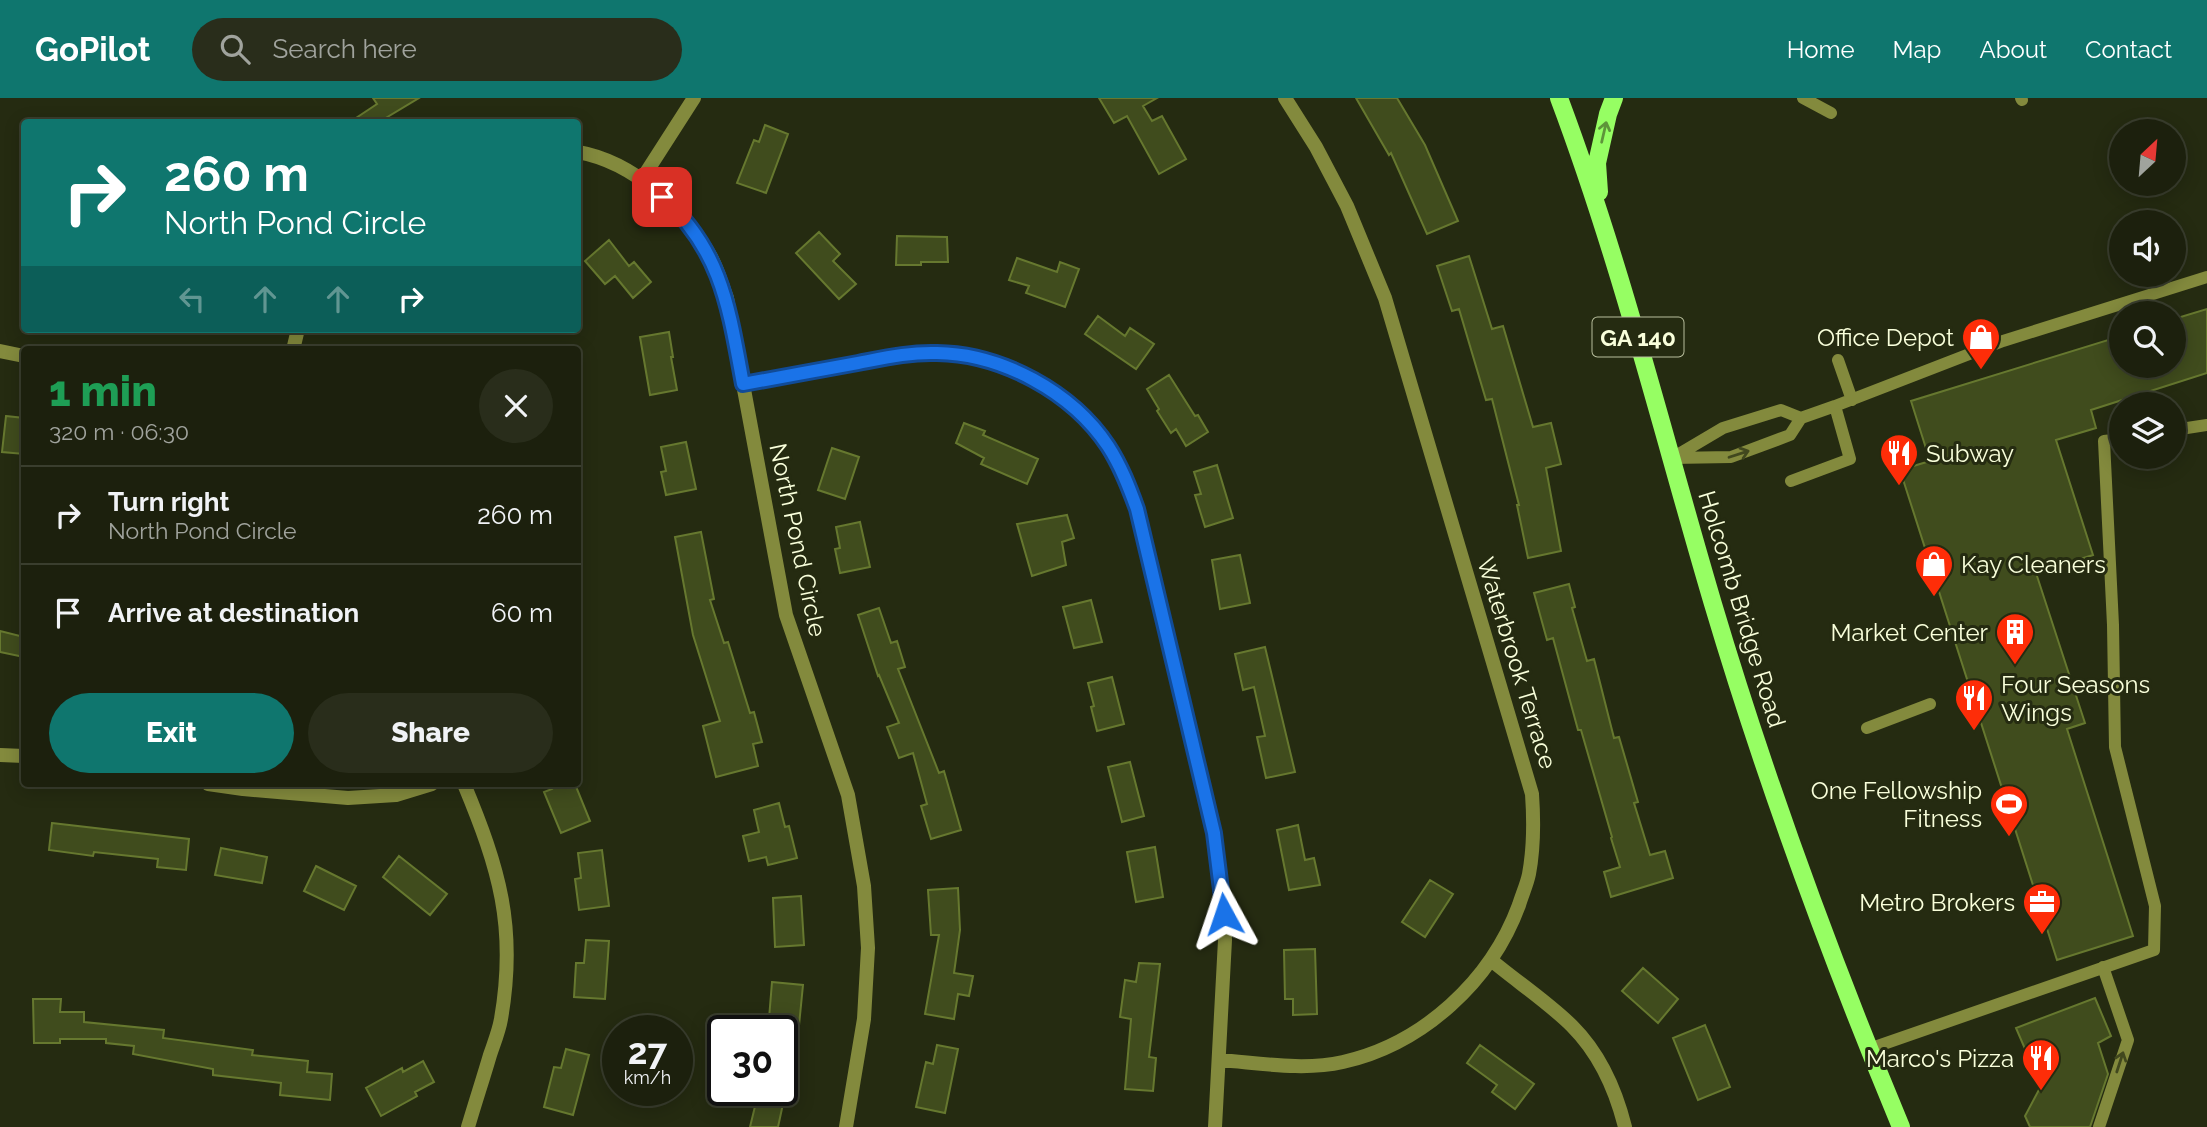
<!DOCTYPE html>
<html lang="en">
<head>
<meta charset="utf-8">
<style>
	body { margin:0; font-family:Raleway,sans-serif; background:#292d1b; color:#f1f3f6; height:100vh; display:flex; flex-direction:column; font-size:26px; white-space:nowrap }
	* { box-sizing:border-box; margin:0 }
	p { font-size:23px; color:#a0a39d }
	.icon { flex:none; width:38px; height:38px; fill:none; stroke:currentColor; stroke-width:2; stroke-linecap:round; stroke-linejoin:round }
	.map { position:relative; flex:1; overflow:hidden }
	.sheet { position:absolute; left:21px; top:248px; width:560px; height:441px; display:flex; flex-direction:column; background:#1c200d; border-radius:7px; box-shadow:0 4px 18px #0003,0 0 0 2px #3a3e2e }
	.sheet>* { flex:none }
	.guide { position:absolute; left:21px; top:21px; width:560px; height:214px; border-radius:7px; box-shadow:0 4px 18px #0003,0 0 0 2px #3a3e2e; background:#0f766e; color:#fff; overflow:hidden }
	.needle { width:46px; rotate:26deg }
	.controls { position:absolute; left:2109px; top:21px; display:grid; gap:14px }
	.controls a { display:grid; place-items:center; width:77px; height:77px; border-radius:50%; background:#1c200d; box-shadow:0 4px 18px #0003,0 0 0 2px #3a3e2e; font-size:35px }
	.speed { position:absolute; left:602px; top:917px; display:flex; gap:14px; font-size:35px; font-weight:700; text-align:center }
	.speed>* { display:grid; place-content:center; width:91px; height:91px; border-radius:50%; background:#1c200d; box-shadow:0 4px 18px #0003,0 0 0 2px #3a3e2e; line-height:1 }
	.speed small { font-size:18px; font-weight:400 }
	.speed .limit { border:4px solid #111; border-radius:10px; background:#fff; color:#111 }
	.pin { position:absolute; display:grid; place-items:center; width:60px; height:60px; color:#fff; margin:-30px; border-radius:14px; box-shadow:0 4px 10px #0006 }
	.me { position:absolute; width:77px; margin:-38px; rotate:355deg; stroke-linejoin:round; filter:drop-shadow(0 0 5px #0008) }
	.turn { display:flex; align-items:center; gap:24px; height:147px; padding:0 28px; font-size:32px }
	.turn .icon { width:91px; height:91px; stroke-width:2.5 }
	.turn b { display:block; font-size:49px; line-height:60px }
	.lanes { display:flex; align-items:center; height:66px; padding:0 28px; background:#0003; justify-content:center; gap:35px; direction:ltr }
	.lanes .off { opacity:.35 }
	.round { display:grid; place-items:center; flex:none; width:74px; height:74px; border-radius:37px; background:#292d1b }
	.head { display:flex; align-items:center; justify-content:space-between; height:119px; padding:0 28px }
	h1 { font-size:42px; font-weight:800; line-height:52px; color:#1e9e55 }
	.primary-button { display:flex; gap:14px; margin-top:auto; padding:14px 28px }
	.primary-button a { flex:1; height:80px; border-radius:42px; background:#0f766e; color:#fff; font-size:28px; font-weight:800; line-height:80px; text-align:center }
	.primary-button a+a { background:#292d1b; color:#f1f3f6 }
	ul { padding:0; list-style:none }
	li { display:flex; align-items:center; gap:21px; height:98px; padding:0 28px; border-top:2px solid #3a3e2e }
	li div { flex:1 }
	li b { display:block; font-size:26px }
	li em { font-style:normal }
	header { display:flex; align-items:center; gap:42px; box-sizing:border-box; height:98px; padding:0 35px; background:#0f766e; color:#fff }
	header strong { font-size:33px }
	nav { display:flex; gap:38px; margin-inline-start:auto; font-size:24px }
	.search { width:490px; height:63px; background:#292d1b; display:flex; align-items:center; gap:18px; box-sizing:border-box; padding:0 24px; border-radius:38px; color:#a0a39d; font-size:26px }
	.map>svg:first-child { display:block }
	.building { fill:#404c1d; stroke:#66782f; stroke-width:2 }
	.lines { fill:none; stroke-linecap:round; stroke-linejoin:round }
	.lane { stroke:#838a3d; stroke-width:12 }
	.street { stroke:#838a3d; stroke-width:14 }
	.primary { stroke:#96fe63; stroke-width:18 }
	.oneway { stroke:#5e943a }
	.oneway2 { stroke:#41481e }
	.route-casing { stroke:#114b97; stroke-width:18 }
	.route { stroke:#1a73e8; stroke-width:12 }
	.labels { text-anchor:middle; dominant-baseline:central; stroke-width:6; stroke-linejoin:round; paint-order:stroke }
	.shield { fill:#252b11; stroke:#b9bf9e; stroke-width:2 }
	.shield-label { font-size:23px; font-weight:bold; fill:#f9ffdb }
	.poi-label { font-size:24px; fill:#f9ffdb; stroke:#252b11; text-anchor:end }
	.street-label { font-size:24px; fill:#f9ffdb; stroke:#252b11 }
</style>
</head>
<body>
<header>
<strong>GoPilot</strong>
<div class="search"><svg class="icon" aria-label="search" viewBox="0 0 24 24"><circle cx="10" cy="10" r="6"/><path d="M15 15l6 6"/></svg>Search here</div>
<nav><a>Home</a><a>Map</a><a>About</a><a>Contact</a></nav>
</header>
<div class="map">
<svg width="2207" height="1029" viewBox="0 0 2207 1029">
	<rect width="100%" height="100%" fill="#252b11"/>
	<path class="building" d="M373,0h46l-40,24h-29l27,-18z
		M1099,0h58l-14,8 9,15 10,-5 24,43 -27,15 -32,-58 -13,7z
		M1356,0h41l28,47 33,76 -31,13 -36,-81 -2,2z
		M765,27l23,9 -22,59 -29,-10 17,-43 5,2z
		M819,134l21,22 -7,7 23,23 -17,15 -43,-46z
		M897,138l50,1 1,25h-27v3h-25z
		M609,142l20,26 5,-4 17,20 -18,16 -18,-22 -10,8 -20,-23z
		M1469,158l23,73 11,-3 30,101 18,-4 10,41 -15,4 15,83 -33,7 -11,-53h2l-27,-106 -6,1 -27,-91 -7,2 -15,-45z
		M1017,160l40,14 3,-10 19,7 -14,38 -39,-14 3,-7 -20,-6z
		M2207,211v64l-116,37 5,18 -40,12 37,115 -57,18 49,150 -18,6 66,207 -76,24 -157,-490 30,-9 -19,-60 210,-65v30h53v-47z
		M1098,218l27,20 5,-8 24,16 -18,25 -51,-35z
		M669,234l4,25h-2l6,33 -27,5 -10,-58z
		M1169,277l26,41 3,-1 10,17 -22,14 -10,-17 -5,4 -14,-22 2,-2 -12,-20z
		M6,318l18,2v36l-22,-2z
		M964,325l21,8 -2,4 55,24 -11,25 -46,-20 3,-6 -28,-15z
		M686,344l10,47 -30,6 -5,-23 5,-1 -5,-24z
		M832,350l27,9 -14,42 -27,-9z
		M1217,367l16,53 -28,9 -10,-32 6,-1 -7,-22z
		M1067,417l7,23 -12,4 4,23 -34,11 -15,-52z
		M860,424l10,45 -30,6 -5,-24 5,-1 -4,-21z
		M701,434l13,67 -4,1 14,43 4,-1 22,71 4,-1 8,30 -9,2 5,22 -42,11 -13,-51 17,-5 -27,-86 -18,-98z
		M1240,457l10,48 -30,6 -8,-49z
		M1569,486l6,23 -3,1 15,53 7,-2 20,79 5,-1 19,65 -4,1 16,52 15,-4 8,27 -62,19 -7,-25 16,-5 -9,-29 1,-1 -31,-107h-3l-25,-92 -6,2 -13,-47z
		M1091,502l11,42 -28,6 -11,-41z
		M879,510l12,35 6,-2 8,26 -7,2 41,104 5,-2 17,59 -30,9 -10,-33 6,-2 -14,-51 -14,5 -12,-31 12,-4 -20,-48 -1,1 -20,-61z
		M0,533l24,6v20l-24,-5z
		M1265,549l30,125 -29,6 -9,-41 8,-1 -11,-49 -11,3 -8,-36z
		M1112,579l12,47 -27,7 -6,-24 3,-1 -6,-23z
		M1130,664l14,54 -22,6 -14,-55z
		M550,686h25l15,37 -29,12 -17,-41 8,-3z
		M779,705l6,24 4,-1 8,32 -29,7 -2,-8 -17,4 -6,-25 16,-4 -5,-22z
		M52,725l137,16 -3,31 -29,-3 1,-8 -64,-7 -1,4 -44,-6z
		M1298,727l7,35 9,-2 6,27 -31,5 -12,-60z
		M1155,749l8,50 -27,5 -9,-50z
		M221,750l46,9 -5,26 -47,-8z
		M602,752l7,56 -30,4 -4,-31 6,-1 -3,-25z
		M399,758l48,38 -17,21 -47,-38z
		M316,768l40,20 -12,24 -40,-19z
		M1430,782l23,14 -28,43 -23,-15z
		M958,790l2,42 -6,43 19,3 -4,20 -11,-2 -4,25 -29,-5 14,-79h-8l-3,-45z
		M801,798l3,49 -29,2 -2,-49z
		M586,842l23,1 -4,58 -31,-2 2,-34h8z
		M1315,851l2,65 -24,1v-16h-8l-1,-49z
		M1139,865l21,1 -11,93 7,1 -3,33 -28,-2 6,-70 -11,-2 5,-37 11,2z
		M1643,870l35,31 -20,24 -36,-32z
		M772,884l31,3 -8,81h-13v-35h-14z
		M2095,900l16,38 -13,7 10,31 -18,53h-60l-5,-11 16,-30 -25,-58z
		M33,901h28l-1,13h24v10l80,8 -1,8 90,12 -1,5 56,6 -1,11 25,2 -2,26 -50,-5 1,-12 -68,-8v-6l-80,-15 1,-8 -28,-3v-4h-46v4h-26z
		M1705,927l25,62 -32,13 -25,-62z
		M937,947l21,4 -13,64 -29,-6 10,-45 7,2z
		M1480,947l54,39 -19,25 -23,-17 5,-7 -30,-22z
		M566,951l23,6 -16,60 -29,-8 10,-40 7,1z
		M423,963l11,21 -19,10 2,4 -36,20 -15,-28 36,-20 1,4z
		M759,992h27l-8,37h-28z"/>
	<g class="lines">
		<path class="lane" d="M1803,0l28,15
			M2021,0l1,2
			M1838,262l14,40
			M2174,332l33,-5
			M1674,359l49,-29 58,-18 20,8
			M1672,360l59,-1 59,-22 11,-17 34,-12
			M1791,383l59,-22 -15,-53 168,-65 204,-64
			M1867,630l63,-24
			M1869,951l285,-99 1,-44 -40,-159 -2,-122 -9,-184 17,-2
			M2099,1029l29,-87 -25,-73"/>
		<path class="street" d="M578,54c56,10 106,57 133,105 7,13 11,28 16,41l59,317 62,180 16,91 4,62 -4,71 -18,108
			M642,81l52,-81
			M293,252l5,-21
			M0,253l24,5
			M743,286c38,-7 77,-14 115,-21 26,-4 52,-11 79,-10 66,1 134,39 171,93 13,20 21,41 29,63l77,324 8,55 3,52 -10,187
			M0,657l24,1
			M208,686l35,5 105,9 48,-3 36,-11
			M464,686c35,84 53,143 37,235 -2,12 -7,24 -11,36 -7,24 -15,48 -22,72
			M1491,862c25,21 58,43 81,66 27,27 44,65 53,101
			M1220,962c40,3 83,11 123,2 80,-18 148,-81 176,-157 3,-10 8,-21 10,-31 5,-27 5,-52 3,-80l-147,-496 -38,-92 -31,-59 -31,-49"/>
		<path class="primary" d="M1559,0c62,165 104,337 154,506 53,178 117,352 188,523
			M1599,94l-2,-29 11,-49 6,-16"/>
	</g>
	<defs><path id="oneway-shaft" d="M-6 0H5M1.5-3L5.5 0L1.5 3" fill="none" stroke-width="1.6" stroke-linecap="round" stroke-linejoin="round" transform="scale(1.75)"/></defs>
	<use class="oneway" href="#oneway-shaft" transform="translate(1604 34) rotate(-77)"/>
	<g class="oneway2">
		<use href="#oneway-shaft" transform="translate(1739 356) rotate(-18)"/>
		<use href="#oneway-shaft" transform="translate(2120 964) rotate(-72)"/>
	</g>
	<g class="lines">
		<defs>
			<path id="route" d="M662,99c60,53 67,112 81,187 38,-7 77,-14 115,-21 26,-5 52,-11 79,-10 65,1 135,39 171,93 13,20 21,41 29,63l77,324 10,81"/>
		</defs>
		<use href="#route" class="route-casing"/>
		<use href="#route" class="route"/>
	</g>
	<defs>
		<symbol id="shop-pin" viewBox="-11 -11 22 30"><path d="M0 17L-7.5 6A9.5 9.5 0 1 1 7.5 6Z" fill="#fe2d08" stroke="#252b11"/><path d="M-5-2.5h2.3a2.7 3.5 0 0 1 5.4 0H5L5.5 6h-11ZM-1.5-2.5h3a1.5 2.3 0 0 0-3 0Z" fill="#fff"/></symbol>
		<symbol id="restaurant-pin" viewBox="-11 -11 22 30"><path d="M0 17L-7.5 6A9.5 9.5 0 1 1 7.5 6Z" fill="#fe2d08" stroke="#252b11"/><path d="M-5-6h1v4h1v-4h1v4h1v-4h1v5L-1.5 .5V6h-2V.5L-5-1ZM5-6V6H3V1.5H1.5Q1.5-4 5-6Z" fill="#fff"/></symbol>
		<symbol id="building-pin" viewBox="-11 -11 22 30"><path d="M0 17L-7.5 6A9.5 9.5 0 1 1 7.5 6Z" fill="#fe2d08" stroke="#252b11"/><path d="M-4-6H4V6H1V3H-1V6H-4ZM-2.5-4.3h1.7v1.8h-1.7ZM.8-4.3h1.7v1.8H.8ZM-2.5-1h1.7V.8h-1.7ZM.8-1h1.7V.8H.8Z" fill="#fff"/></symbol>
		<symbol id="stadium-pin" viewBox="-11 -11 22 30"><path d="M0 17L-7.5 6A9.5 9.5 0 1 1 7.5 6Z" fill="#fe2d08" stroke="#252b11"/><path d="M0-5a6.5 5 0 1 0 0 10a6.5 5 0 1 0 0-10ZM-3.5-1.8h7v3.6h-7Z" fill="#fff"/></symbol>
		<symbol id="office-pin" viewBox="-11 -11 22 30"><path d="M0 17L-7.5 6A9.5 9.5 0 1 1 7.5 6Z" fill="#fe2d08" stroke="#252b11"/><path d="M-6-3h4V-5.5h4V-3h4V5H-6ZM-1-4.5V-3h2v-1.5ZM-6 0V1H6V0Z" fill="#fff"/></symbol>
	</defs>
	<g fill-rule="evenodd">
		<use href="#shop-pin" x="1959" y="217" width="44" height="60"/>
		<use href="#restaurant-pin" x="1877" y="333" width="44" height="60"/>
		<use href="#shop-pin" x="1912" y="444" width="44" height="60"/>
		<use href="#building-pin" x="1993" y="512" width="44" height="60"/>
		<use href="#restaurant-pin" x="1952" y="578" width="44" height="60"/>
		<use href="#stadium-pin" x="1987" y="684" width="44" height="60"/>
		<use href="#office-pin" x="2020" y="782" width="44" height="60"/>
		<use href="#restaurant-pin" x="2019" y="938" width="44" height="60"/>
	</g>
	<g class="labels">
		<rect class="shield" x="1592.5" y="219.5" width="91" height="39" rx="5"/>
		<g class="shield-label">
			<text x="1638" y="239">GA 140</text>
		</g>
		<g class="poi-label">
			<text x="1954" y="239">Office Depot</text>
			<text x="1926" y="355" text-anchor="start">Subway</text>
			<text x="1961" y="466" text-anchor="start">Kay Cleaners</text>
			<text x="1988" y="534">Market Center</text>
			<text x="2001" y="586" text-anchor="start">Four Seasons<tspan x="2001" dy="28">Wings</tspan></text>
			<text x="1982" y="692">One Fellowship<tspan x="1982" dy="28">Fitness</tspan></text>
			<text x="2015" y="804">Metro Brokers</text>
			<text x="2014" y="960">Marco's Pizza</text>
		</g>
		<g class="street-label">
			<text transform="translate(798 442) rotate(78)">North Pond Circle</text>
			<text transform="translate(1742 511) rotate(73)">Holcomb Bridge Road</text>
			<text transform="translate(1517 565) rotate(73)">Waterbrook Terrace</text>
		</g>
	</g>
</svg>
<div class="controls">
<a><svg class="needle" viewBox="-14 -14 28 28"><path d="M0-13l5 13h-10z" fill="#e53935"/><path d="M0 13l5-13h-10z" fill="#a0a39d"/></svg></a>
<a><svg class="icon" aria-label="sound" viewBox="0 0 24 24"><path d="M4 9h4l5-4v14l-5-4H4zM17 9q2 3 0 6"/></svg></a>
<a><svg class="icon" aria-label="search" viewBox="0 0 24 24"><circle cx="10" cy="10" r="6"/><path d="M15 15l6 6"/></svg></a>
<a><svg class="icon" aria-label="layers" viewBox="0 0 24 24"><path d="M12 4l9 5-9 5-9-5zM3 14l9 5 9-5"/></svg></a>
</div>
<div class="speed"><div>27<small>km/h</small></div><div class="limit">30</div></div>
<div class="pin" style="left:662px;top:99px;background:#d93025"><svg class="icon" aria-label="arrive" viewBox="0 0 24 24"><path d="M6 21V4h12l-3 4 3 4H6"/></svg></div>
<svg class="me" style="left:1224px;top:816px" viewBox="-20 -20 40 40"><path d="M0-17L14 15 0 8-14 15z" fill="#1a73e8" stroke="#fff" stroke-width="4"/></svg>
<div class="guide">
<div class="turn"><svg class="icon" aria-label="right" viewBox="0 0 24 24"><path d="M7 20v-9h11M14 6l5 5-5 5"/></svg><div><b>260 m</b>North Pond Circle</div></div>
<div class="lanes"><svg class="icon off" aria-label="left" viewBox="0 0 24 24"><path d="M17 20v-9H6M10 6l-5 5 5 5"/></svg><svg class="icon off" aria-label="ahead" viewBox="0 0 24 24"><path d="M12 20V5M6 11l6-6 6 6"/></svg><svg class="icon off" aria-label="ahead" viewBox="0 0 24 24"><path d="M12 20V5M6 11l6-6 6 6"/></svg><svg class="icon" aria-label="right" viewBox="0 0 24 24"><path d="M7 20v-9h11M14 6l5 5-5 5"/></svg></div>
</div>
<section class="sheet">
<div class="head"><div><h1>1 min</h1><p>320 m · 06:30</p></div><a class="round"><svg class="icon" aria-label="close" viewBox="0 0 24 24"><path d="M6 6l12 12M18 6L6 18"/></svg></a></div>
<ul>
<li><svg class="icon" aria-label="right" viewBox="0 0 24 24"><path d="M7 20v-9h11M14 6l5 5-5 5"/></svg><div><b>Turn right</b><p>North Pond Circle</p></div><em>260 m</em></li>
<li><svg class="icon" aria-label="arrive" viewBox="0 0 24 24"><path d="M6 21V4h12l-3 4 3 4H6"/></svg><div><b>Arrive at destination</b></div><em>60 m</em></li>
</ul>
<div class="primary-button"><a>Exit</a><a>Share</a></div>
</section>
</div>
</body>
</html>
